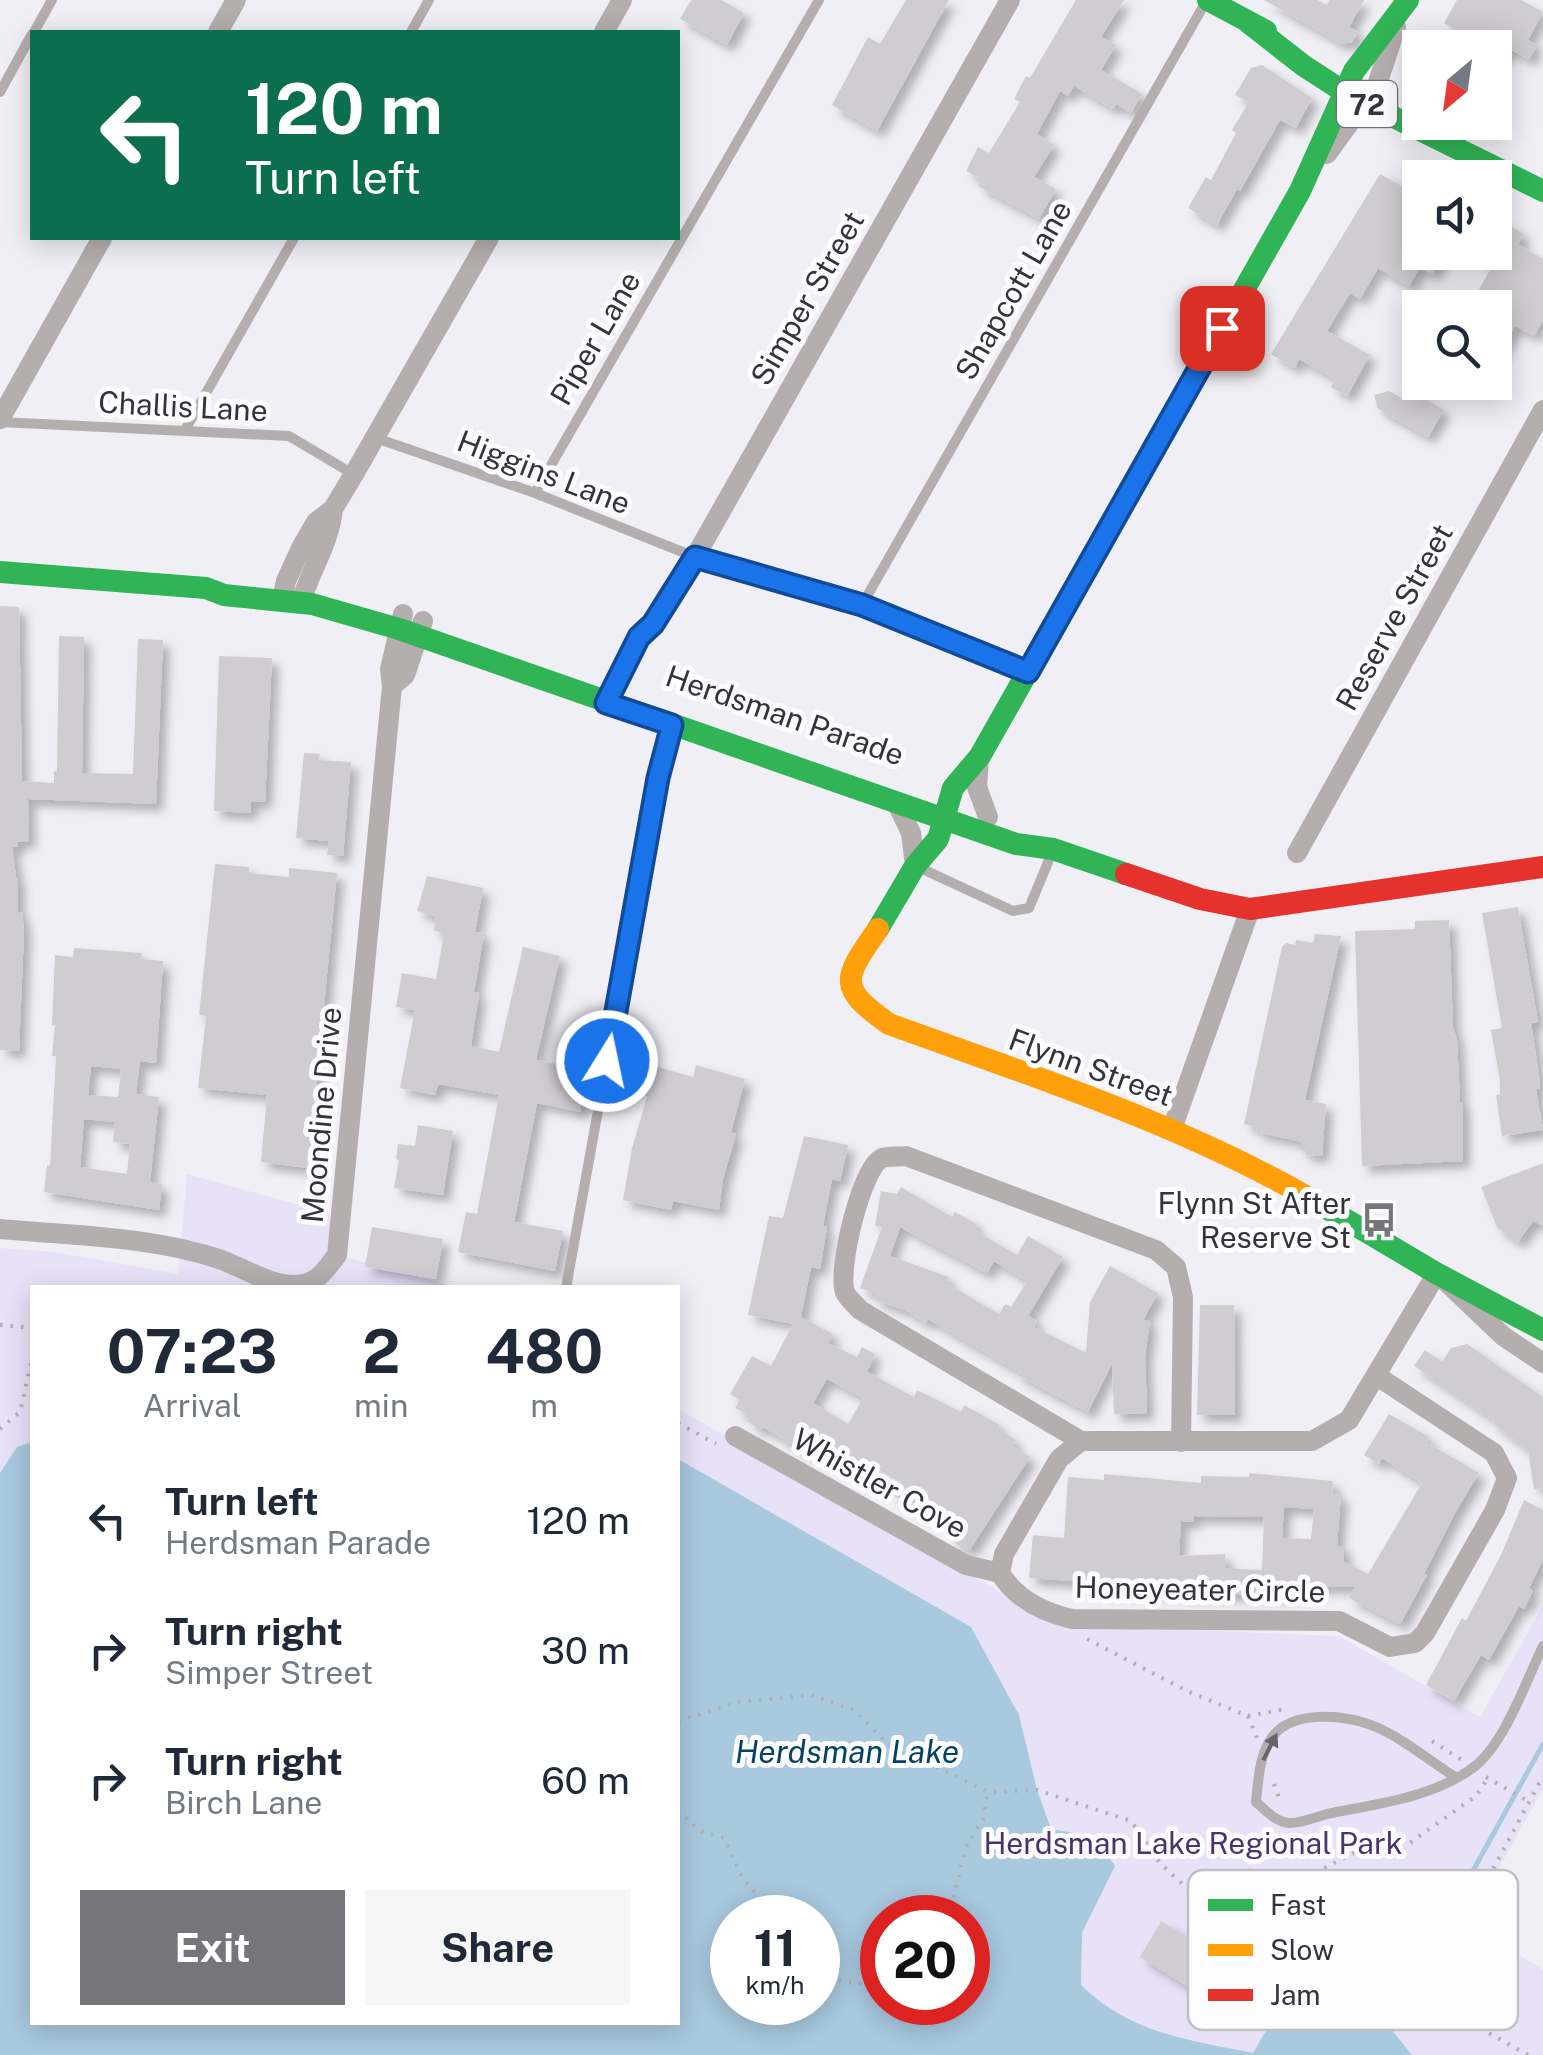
<!DOCTYPE html>
<html lang="en">
<head>
<meta charset="utf-8">
<style>
	body { margin:0; font-family:"Public Sans",sans-serif; background:#f6f6f7; color:#1f2937; height:100vh; display:flex; flex-direction:column; font-size:38px; white-space:nowrap }
	* { box-sizing:border-box; margin:0 }
	p { font-size:32px; color:#747a83 }
	.icon { flex:none; width:55px; height:55px; fill:none; stroke:currentColor; stroke-width:2; stroke-linecap:round; stroke-linejoin:round }
	.map { position:relative; flex:1; overflow:hidden }
	.details { position:absolute; left:30px; top:1285px; width:650px; height:740px; display:flex; flex-direction:column; background:#fff; border-radius:0px; box-shadow:0 5px 25px #0003 }
	.details>* { flex:none }
	.hud { position:absolute; left:30px; top:30px; width:650px; height:210px; border-radius:0px; box-shadow:0 5px 25px #0003; background:#0b6e4f; color:#fff; overflow:hidden }
	.needle { width:65px; rotate:209deg }
	.controls { position:absolute; left:1402px; top:30px; display:grid; gap:20px }
	.controls a { display:grid; place-items:center; width:110px; height:110px; border-radius:0px; background:#fff; box-shadow:0 5px 25px #0003; font-size:50px }
	.speed { position:absolute; left:710px; top:1895px; display:flex; gap:20px; font-size:50px; font-weight:700; text-align:center }
	.speed>* { display:grid; place-content:center; width:130px; height:130px; border-radius:50%; background:#fff; box-shadow:0 5px 25px #0003; line-height:1 }
	.speed small { font-size:25px; font-weight:400 }
	.speed .limit { border:15px solid #d22; background:#fff; color:#111 }
	.pin { position:absolute; display:grid; place-items:center; width:85px; height:85px; color:#fff; margin:-42px; border-radius:20px; box-shadow:0 5px 15px #0006 }
	.me { position:absolute; width:110px; margin:-55px; rotate:10deg; stroke-linejoin:round; filter:drop-shadow(0 0 8px #0008) }
	.turn { display:flex; align-items:center; gap:35px; height:210px; padding:0 50px; font-size:45px }
	.turn .icon { width:130px; height:130px; stroke-width:2.5 }
	.turn b { display:block; font-size:70px; line-height:85px }
	.eta { display:flex; justify-content:space-evenly; align-items:center; height:170px; text-align:center }
	.eta b { font-size:60px; font-weight:700; line-height:70px }
	.button { display:flex; gap:20px; margin-top:auto; padding:20px 50px }
	.button a { flex:1; height:115px; border-radius:0px; background:#76757a; color:#fff; font-size:40px; font-weight:700; line-height:115px; text-align:center }
	.button a+a { background:#f6f6f7; color:#1f2937 }
	ul { padding:0; list-style:none }
	li { display:flex; align-items:center; gap:30px; height:130px; padding:0 50px }
	li div { flex:1 }
	li b { display:block; font-size:38px }
	li em { font-style:normal }
	.map>svg:first-child { display:block }
	.green { fill:#e8e2f8; fill-rule:evenodd }
	.water { fill:#a9c9df; fill-rule:evenodd }
	.lines { fill:none; stroke-linecap:round; stroke-linejoin:round }
	.stream { stroke:#a9c9df; stroke-width:5 }
	.building { fill:#d0cdd1; fill-rule:evenodd; filter:url(#shadow) }
	.path { stroke:#b3aeb1; stroke-width:4; stroke-dasharray:2.5 8; stroke-linecap:butt }
	.lane { stroke:#b5aeaf; stroke-width:10 }
	.street { stroke:#b5aeaf; stroke-width:20 }
	.fast { stroke:#30b455; stroke-width:22 }
	.slow { stroke:#ff9f0a; stroke-width:22 }
	.jam { stroke:#e5322d; stroke-width:22 }
	.oneway { fill:#686467 }
	.route-casing { stroke:#114b97; stroke-width:25 }
	.route { stroke:#1a73e8; stroke-width:18 }
	.labels { text-anchor:middle; dominant-baseline:central; stroke-width:10; stroke-linejoin:round; paint-order:stroke }
	.shield { fill:#fcfbfe; stroke:#706f73; stroke-width:2.5 }
	.shield-label { font-size:28px; font-weight:bold; fill:#343337 }
	.street-label { font-size:30px; fill:#343337; stroke:#fcfbfe }
	.poi-label { font-size:30px; fill:#343337; stroke:#fcfbfe; text-anchor:end }
	.park-label { font-size:30px; fill:#48346c; stroke:#fcfbfe }
	.water-label { font-size:32px; font-style:italic; fill:#064360; stroke:#fcfbfe }
	.key { fill:#fcfbfe; stroke:#c0bfc2; stroke-width:2.5 }
	.key-label { font-size:28px; fill:#343337 }
</style>
</head>
<body>
<div class="map">
<svg width="1543" height="2055" viewBox="0 0 1543 2055">
	<defs>
		<filter id="shadow"><feDropShadow dx="7" dy="7" stdDeviation="5" flood-color="#0004"/></filter>
	</defs>
	<rect width="100%" height="100%" fill="#f0eff5"/>
	<path class="green" d="M187,1174l142,39 8,42 120,32 -425,1v734h646v-613l381,216 280,11 141,81 63,-112v184l-74,133 74,48v85h-1543v-807l54,4 124,22zM732,1918h86v84h-86zM882,1918h86v84h-86z"/>
	<path class="water" d="M32,1442v580h646v-563l293,168 48,88 18,75 14,39 44,8 20,29 -33,67 -1,52c49,48 107,55 172,68l61,-104 22,-21 35,28 20,73 21,26h-1412v-582l17,-26zM732,1918h86v84h-86zM882,1918h86v84h-86z"/>
	<g class="lines">
		<path class="stream" d="M1387,2026l156,-282"/>
	</g>
	<path class="building" d="M691,0h30l23,13 -17,32 -47,-26z
		M906,0h43l-72,131 -45,-26 36,-68 12,7z
		M1076,0h48l-23,37 15,8 -15,25 41,24 -11,19 -15,-9 -3,5 -39,-23 -6,10 -8,-5 -23,43 17,11 -20,32 22,12 -17,30 -61,-33 4,-7 -16,-8 12,-24 11,6 31,-51 -6,-3 12,-23 4,2z
		M1264,0h54l9,5 3,-5h34l-15,27 9,5 -6,10 -10,2z
		M1457,0h64l22,12 -15,28 9,5 -8,15 -19,-11 -5,9 -10,-6v-4h-8l-43,-25z
		M1262,65l50,33 -16,30 -16,-8 -40,71 -3,-2 -20,36 -29,-17 18,-31 5,3 25,-47 -4,-3 17,-28 -14,-7 16,-27z
		M1380,174l40,22v56h26l-14,23 -12,-8 -11,19 -31,-18 -18,31 -10,-6 -23,38 43,24 -23,41 -16,-9 4,-8 -36,-20 -4,9 -24,-14z
		M1495,217l29,17 -6,10 25,15v61l-9,16 -19,-10 -20,38v-56l-20,-11 17,-31 -23,-14h26z
		M1410,390l34,20 -16,27 -50,-28 -4,-14 15,-4 16,9z
		M0,606l19,1 3,174 32,2v-12l3,1 2,-136 25,1 -2,136 51,1 5,-135 25,1 -7,164 -128,-5 1,42 -12,1 1,5h-6l4,30h2v36l4,-1 2,19 -5,120 -19,-1z
		M219,656l53,2 -7,144 -14,-1v12l-37,-2z
		M304,753l16,1 -1,6 32,2 -8,94 -16,-1 2,-14 -33,-3z
		M215,864l34,3v6l40,4v-9l48,5 -29,295 -47,-6 6,-67 -69,-7 8,-72 -7,-1z
		M427,876l56,12 -8,44 9,1 -10,59 5,1 -8,53 28,6 24,-105 37,9 -24,104 52,10 -8,42 -43,-9 -23,119 49,9 -8,40 -97,-19 8,-40 11,2 22,-119 -61,-11 -3,11 -35,-7 15,-78 -19,-3 6,-34 34,6 8,-46 -10,-2 2,-14 -19,-6z
		M1518,907l20,115 -7,1 8,52 1,13 -4,1 7,41 -41,6 -6,-41 4,-1v-13l-9,-51 11,-2 -20,-115z
		M1449,920l4,107 4,13 3,62h3v59l-101,5 -7,-235 60,-2v-8z
		M1315,934l26,2 -36,164 21,4 -4,52 -16,-1v-4l-6,-1 2,-8 -46,-10 1,-5 -13,-3 38,-177 4,-4 9,2 1,-5 17,3z
		M74,948l68,5 -1,6 22,2 -7,102 -16,-2 -4,33 23,3 -9,85 12,2 -3,26 -115,-18 3,-27 3,1 6,-110h-4l3,-31h-3l3,-70 18,2zM91,1066l30,3 -3,28 -30,-2zM84,1119l31,3 -2,20 17,2 -3,30 -47,-7z
		M651,1065l42,12 3,-12 49,14 -14,53 5,2 -13,45 -4,31 -46,-9 -2,9 -48,-10 9,-52 15,-51 -4,-2z
		M418,1125l35,6 -10,64 -49,-7 5,-28 -3,-1 2,-15 17,2z
		M804,1136l44,9 -8,36 -8,-2 -9,47 4,1 -7,42 -9,-2 -10,50 32,17 -5,9 29,14 5,-10 13,7 -8,18 47,25 3,-7 44,22 3,-7 36,20 -3,4 19,11 -4,6 18,11 -61,94 -18,-10 7,-13 -66,-33 9,-16 -37,-22 -3,5 -12,-6 -8,12 -30,-18 -2,4 -46,-27 -2,3 -14,-9 4,-5 -16,-8 5,-8 -10,-6 22,-38 19,10 22,-42 -45,-9 21,-99 14,2zM827,1379l36,19 -15,26 -35,-21z
		M1543,1163v63l-10,-5 -15,21 -21,-15 -16,-40z
		M901,1187l51,30 3,-5 22,12 -3,6 43,25 11,-19 35,21 -35,59 9,5 -3,6 52,26 4,-51 20,-36 48,27 -15,27h7l-5,37 2,56 -33,1 -2,-50 -24,48 -71,-37 2,-3 -91,-53 -2,4 -21,-13 -30,-10 2,-6 -17,-6 22,-61 -7,-1 6,-35 16,3zM900,1227l87,46 7,-12 33,20 -16,26 -6,-3 -6,10 -53,-31 3,-6 -59,-21z
		M372,1227l71,12 -7,40 -71,-12z
		M1200,1305h34l1,110h-38z
		M1467,1344l76,53v91l-9,1 -6,-39 -36,-28 2,-2 -80,-54 11,-16 17,12 9,-14z
		M1389,1414l40,23 -3,5 53,31 -24,40 -31,61 3,1 -27,49 -51,-26 6,-11 -57,-1v9l-102,-1 -111,-7 1,-5 -57,-4 4,-43 31,3 4,-61 36,3v-6l97,9v-7l48,1v-4l84,8 -1,12h9l-4,53h7v16l24,12 54,-91 -40,-25 -3,6 -15,-9zM1284,1507l30,2 -3,30 -29,-1zM1194,1516l70,1 -2,53 -36,-2 -1,-14 -46,2 2,-35 13,1z
		M1524,1500l19,10v50l-14,28 4,3 -9,18 -5,-3 -30,54 -8,-5 -27,46 -28,-16 36,-67 4,3 35,-66z
		M1161,1921l82,49 -22,37 -81,-50z"/>
	<g class="lines">
		<path class="path" d="M0,1325l32,3
			M678,1423l38,21
			M0,1429l20,-17 12,-53
			M1087,1639l102,53 59,24 37,-7
			M1248,1716l9,22
			M678,1721l61,-19 72,-7 43,15 33,33 101,49 49,-2 94,31 29,42 33,31 30,10 25,-5 67,-26 50,-26 32,5 79,-56 12,-18
			M1432,1741l30,19
			M1486,1777l43,25
			M1274,1784l7,19
			M678,1810l22,21 24,7 19,41 16,18 5,21
			M1223,1904l57,-71
			M948,1918l18,-71 17,-28 5,-27
			M818,1976l39,8 25,-4
			M1528,2055l-89,-50 1,-37 103,-192"/>
		<path class="lane" d="M34,32l18,-32
			M411,32l18,-32
			M0,92l32,-58
			M0,422l289,14 64,38
			M185,430l109,-192
			M376,438l159,55 160,64 167,48 161,65
			M535,493l284,-493
			M862,605l342,-600
			M918,867l95,44 16,-3 22,-53
			M566,1288l92,-510 14,-52
			M1455,1777c-25,-16 -51,-38 -79,-50 -29,-13 -89,-19 -107,15 -10,17 -11,41 -13,60 9,8 20,20 33,21 11,1 27,-6 38,-9 48,-10 106,-16 147,-47 31,-24 52,-86 69,-121"/>
		<path class="street" d="M218,32l18,-32
			M604,32l18,-32
			M1327,154l50,-69 19,-58
			M0,419l102,-181
			M282,599l4,-18 16,-35 14,-24 17,-13 21,-35 135,-236
			M301,602c9,-31 29,-60 32,-93
			M392,686l13,-11 18,-54
			M606,703l33,-66 14,-13 42,-67 315,-557
			M979,758l-2,29 11,30
			M897,804l14,29 4,33
			M1297,853l246,-443
			M1172,1129l78,-220
			M0,1229c74,7 151,7 222,31 24,9 55,30 81,24 17,-3 24,-17 34,-29l55,-569 -2,-17 13,-55
			M1377,1376l117,77 13,25 -12,32 -70,123 -10,10 -25,4 -51,-26 -267,-2c-30,-7 -56,-20 -72,-46l4,-19 55,-95 22,-18h231l37,-21 88,-147 66,63 40,27
			M735,1436l231,129 34,8
			M1081,1441l-221,-131c-4,-5 -13,-12 -15,-18 -8,-21 16,-124 37,-134 6,-2 18,-1 24,-2l250,94 20,17 7,30 -2,145"/>
		<path class="fast" d="M1208,0l58,31
			M1249,23l55,43 45,29 194,96
			M0,572l206,16 18,7 88,9 87,25 617,215 37,5 73,25
			M878,929l37,-63 23,-27 15,-51 27,-32 320,-565 54,-120 54,-71
			M1311,1199l125,74 107,57"/>
		<path class="slow" d="M878,929c-35,50 -41,58 11,95 143,52 290,99 422,175"/>
		<path class="jam" d="M1126,874l74,25 50,10 293,-42"/>
	</g>
	<defs><path id="oneway-solid" d="M-6-.8H1V-3.2L6.5 0L1 3.2V.8H-6Z" transform="scale(2.5)"/></defs>
	<use class="oneway" href="#oneway-solid" transform="translate(1270 1747) rotate(-63)"/>
	<g class="lines">
		<defs>
			<path id="route" d="M607,1061l51,-283 14,-53 -66,-22 33,-66 14,-13 42,-67 167,48 166,67 194,-344"/>
		</defs>
		<use href="#route" class="route-casing"/>
		<use href="#route" class="route"/>
	</g>
	<defs>
		<symbol id="bus-bare" viewBox="-9 -9 18 18"><path d="M-5-6H5V4H4V6H2V4H-2V6H-4V4H-5ZM-3.5-4V0h7V-4ZM-3.5 1.2v1.5H-2V1.2ZM2 1.2v1.5H3.5V1.2Z" fill="#76757a" stroke="#fcfbfe" stroke-width="2.5" paint-order="stroke"/></symbol>
	</defs>
	<g fill-rule="evenodd">
		<use href="#bus-bare" x="1354" y="1195" width="50" height="50"/>
	</g>
	<g class="labels">
		<rect class="shield" x="1337" y="81" width="60" height="46" rx="8"/>
		<g class="shield-label">
			<text x="1367" y="104">72</text>
		</g>
		<g class="street-label">
			<text transform="translate(1013 290) rotate(-60)">Shapcott Lane</text>
			<text transform="translate(807 298) rotate(-60)">Simper Street</text>
			<text transform="translate(595 338) rotate(-60)">Piper Lane</text>
			<text transform="translate(183 406) rotate(3)">Challis Lane</text>
			<text transform="translate(544 472) rotate(21)">Higgins Lane</text>
			<text transform="translate(1394 617) rotate(-61)">Reserve Street</text>
			<text transform="translate(785 715) rotate(19)">Herdsman Parade</text>
			<text transform="translate(1091 1067) rotate(20)">Flynn Street</text>
			<text transform="translate(321 1115) rotate(-85)">Moondine Drive</text>
			<text transform="translate(880 1483) rotate(29)">Whistler Cove</text>
			<text transform="translate(1200 1589) rotate(1)">Honeyeater Circle</text>
		</g>
		<g class="poi-label">
			<text x="1351" y="1203">Flynn St After<tspan x="1351" dy="34">Reserve St</tspan></text>
		</g>
		<g class="park-label">
			<text x="1193" y="1843">Herdsman Lake Regional Park</text>
		</g>
		<g class="water-label">
			<text x="847" y="1751">Herdsman Lake</text>
		</g>
	</g>
	<rect x="1188" y="1870" width="330" height="160" rx="15" class="key"/>
	<rect x="1208" y="1899" width="45" height="12" fill="#30b455"/>
	<rect x="1208" y="1944" width="45" height="12" fill="#ff9f0a"/>
	<rect x="1208" y="1989" width="45" height="12" fill="#e5322d"/>
	<g class="key-label">
		<text x="1270" y="1915">Fast</text>
		<text x="1270" y="1960">Slow</text>
		<text x="1270" y="2005">Jam</text>
	</g>
</svg>
<div class="controls">
<a><svg class="needle" viewBox="-14 -14 28 28"><path d="M0-13l5 13h-10z" fill="#e53935"/><path d="M0 13l5-13h-10z" fill="#747a83"/></svg></a>
<a><svg class="icon" aria-label="sound" viewBox="0 0 24 24"><path d="M4 9h4l5-4v14l-5-4H4zM17 9q2 3 0 6"/></svg></a>
<a><svg class="icon" aria-label="search" viewBox="0 0 24 24"><circle cx="10" cy="10" r="6"/><path d="M15 15l6 6"/></svg></a>
</div>
<div class="speed"><div>11<small>km/h</small></div><div class="limit">20</div></div>
<div class="pin" style="left:1222px;top:328px;background:#d93025"><svg class="icon" aria-label="arrive" viewBox="0 0 24 24"><path d="M6 21V4h12l-3 4 3 4H6"/></svg></div>
<svg class="me" style="left:607px;top:1061px" viewBox="-20 -20 40 40"><circle r="17" fill="#1a73e8" stroke="#fff" stroke-width="3"/><path d="M0-11L8 9 0 5-8 9z" fill="#fff"/></svg>
<div class="hud">
<div class="turn"><svg class="icon" aria-label="left" viewBox="0 0 24 24"><path d="M17 20v-9H6M10 6l-5 5 5 5"/></svg><div><b>120 m</b>Turn left</div></div>
</div>
<section class="details">
<div class="eta">
<div><b>07:23</b><p>Arrival</p></div>
<div><b>2</b><p>min</p></div>
<div><b>480</b><p>m</p></div>
</div>
<ul>
<li><svg class="icon" aria-label="left" viewBox="0 0 24 24"><path d="M17 20v-9H6M10 6l-5 5 5 5"/></svg><div><b>Turn left</b><p>Herdsman Parade</p></div><em>120 m</em></li>
<li><svg class="icon" aria-label="right" viewBox="0 0 24 24"><path d="M7 20v-9h11M14 6l5 5-5 5"/></svg><div><b>Turn right</b><p>Simper Street</p></div><em>30 m</em></li>
<li><svg class="icon" aria-label="right" viewBox="0 0 24 24"><path d="M7 20v-9h11M14 6l5 5-5 5"/></svg><div><b>Turn right</b><p>Birch Lane</p></div><em>60 m</em></li>
</ul>
<div class="button"><a>Exit</a><a>Share</a></div>
</section>
</div>
</body>
</html>
